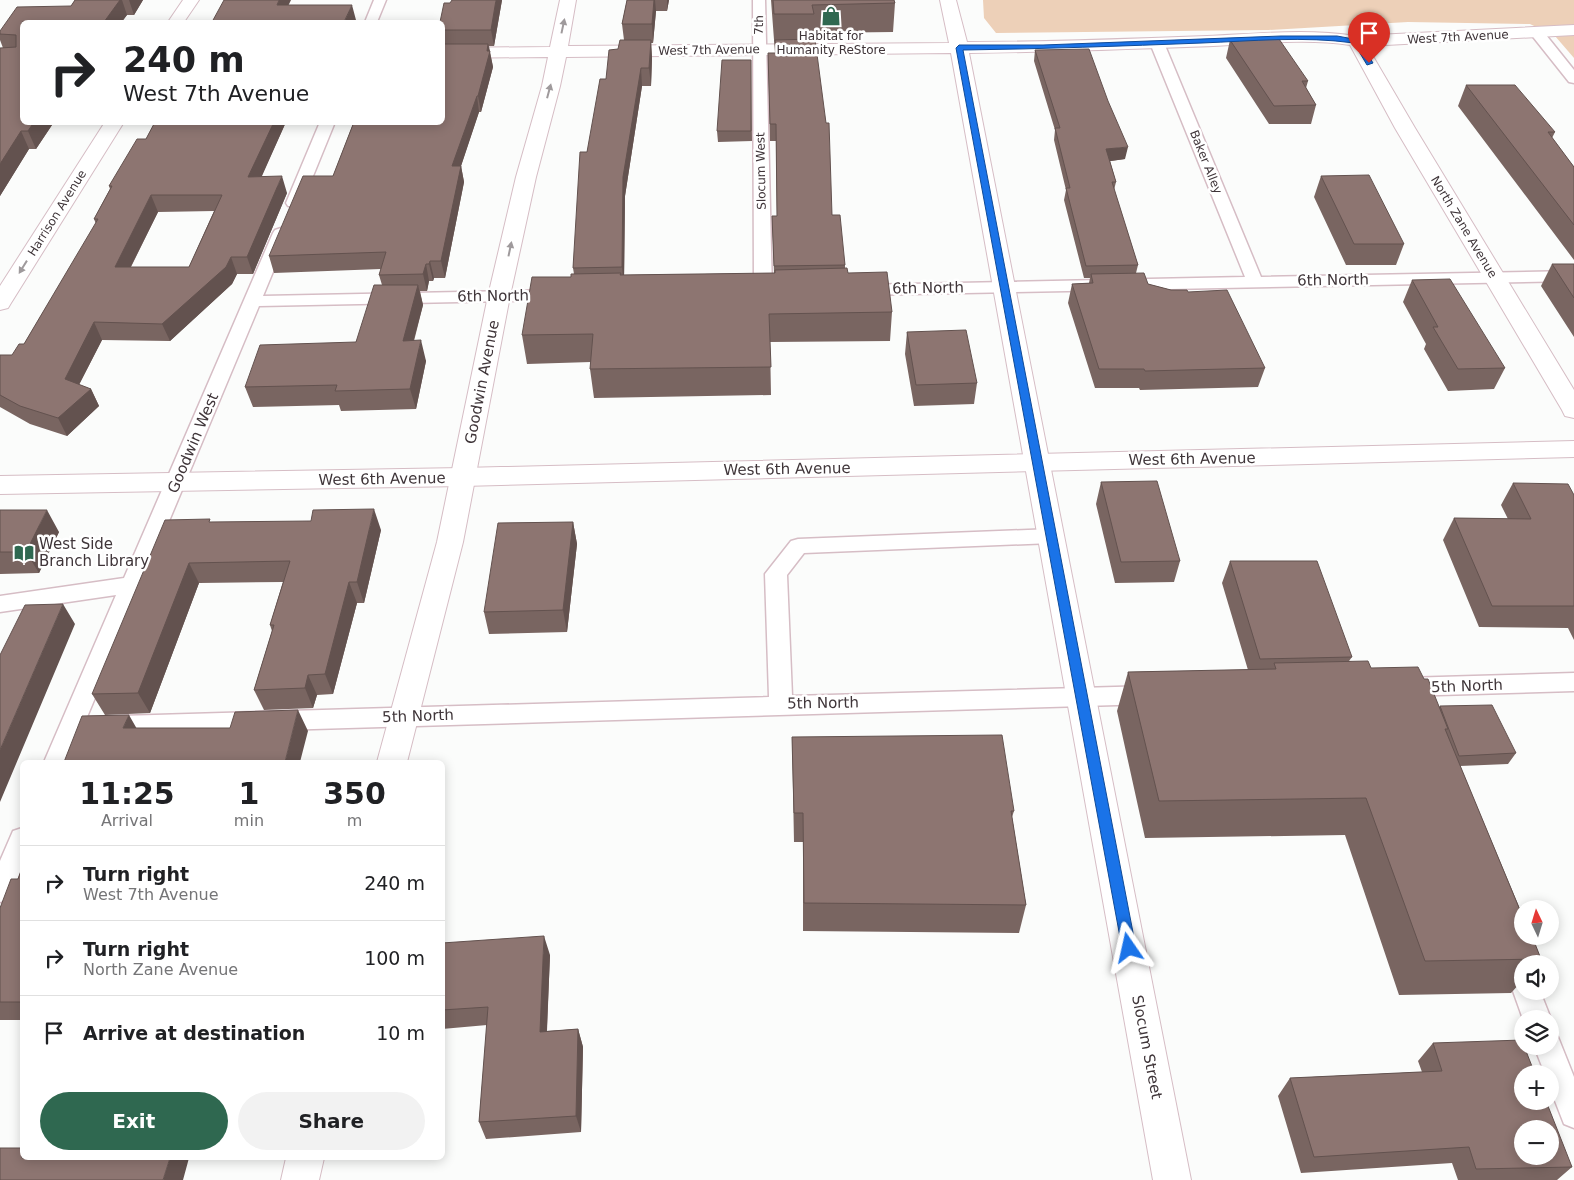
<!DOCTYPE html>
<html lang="en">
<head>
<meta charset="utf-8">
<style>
	body { margin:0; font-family:"DejaVu Sans",sans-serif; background:#f2f2f2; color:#202124; height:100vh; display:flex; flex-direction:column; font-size:19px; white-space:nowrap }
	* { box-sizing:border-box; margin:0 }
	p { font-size:16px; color:#757577 }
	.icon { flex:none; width:28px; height:28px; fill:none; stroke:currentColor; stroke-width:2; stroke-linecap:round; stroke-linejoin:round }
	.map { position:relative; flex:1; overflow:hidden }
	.details { position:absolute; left:20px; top:760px; width:425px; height:400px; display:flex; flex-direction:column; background:#fff; border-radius:8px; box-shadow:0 2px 12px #0003 }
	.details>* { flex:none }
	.hud { position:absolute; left:20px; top:20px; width:425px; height:105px; border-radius:8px; box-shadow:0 2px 12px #0003; background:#fff; color:#202124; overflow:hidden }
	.needle { width:32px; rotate:356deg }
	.tools { position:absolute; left:1514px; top:900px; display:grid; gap:10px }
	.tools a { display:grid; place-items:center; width:45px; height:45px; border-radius:50%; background:#fff; box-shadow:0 2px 12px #0003; font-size:25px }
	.pin { position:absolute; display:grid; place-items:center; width:42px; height:42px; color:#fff; margin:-51px -21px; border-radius:50% 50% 50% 0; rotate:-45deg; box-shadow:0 0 5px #0007 }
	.pin .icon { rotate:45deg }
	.me { position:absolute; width:55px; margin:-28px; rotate:349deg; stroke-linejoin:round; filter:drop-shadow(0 0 4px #0008) }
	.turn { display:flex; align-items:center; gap:18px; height:105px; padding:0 20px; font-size:22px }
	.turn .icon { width:65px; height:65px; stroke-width:2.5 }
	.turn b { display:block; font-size:35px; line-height:42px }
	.eta { display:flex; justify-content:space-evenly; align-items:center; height:85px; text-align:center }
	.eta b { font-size:30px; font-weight:600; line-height:35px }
	.button { display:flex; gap:10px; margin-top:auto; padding:10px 20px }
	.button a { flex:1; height:58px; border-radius:30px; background:#2f6850; color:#fff; font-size:20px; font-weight:600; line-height:58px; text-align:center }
	.button a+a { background:#f2f2f2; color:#202124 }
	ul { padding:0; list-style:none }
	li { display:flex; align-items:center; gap:15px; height:75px; padding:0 20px; border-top:1px solid #e0e0e0 }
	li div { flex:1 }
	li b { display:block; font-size:19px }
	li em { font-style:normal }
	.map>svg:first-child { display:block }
	.green { fill:#edd0b8 }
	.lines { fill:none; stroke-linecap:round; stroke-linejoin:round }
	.lane-casing { stroke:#d6bdc5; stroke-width:3 }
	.street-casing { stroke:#d6bdc5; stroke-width:2 }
	.secondary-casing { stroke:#d6bdc5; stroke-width:2 }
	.lane { fill:#fff; fill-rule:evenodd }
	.street { fill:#fff; fill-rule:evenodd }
	.secondary { fill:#fff; fill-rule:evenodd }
	.wall { fill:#796561; fill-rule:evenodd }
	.shaded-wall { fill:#63524f }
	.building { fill:#8d7571; stroke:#63524f; fill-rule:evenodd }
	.oneway { fill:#9f9a9c }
	.route { fill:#1a73e8; stroke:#114b97 }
	.labels { text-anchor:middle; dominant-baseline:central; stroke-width:5; stroke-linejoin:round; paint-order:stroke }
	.far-street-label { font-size:12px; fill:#3f3539; stroke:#fff }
	.far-poi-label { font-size:12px; fill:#3f3539; stroke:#fff }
	.street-label { font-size:15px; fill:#3f3539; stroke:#fff }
	.poi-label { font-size:15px; fill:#3f3539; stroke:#fff; text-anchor:start }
</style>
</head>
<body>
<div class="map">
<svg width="1574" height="1180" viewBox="0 0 1574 1180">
	<rect width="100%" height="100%" fill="#fbfcfb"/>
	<path class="green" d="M983,0h591v58l-19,-22 -25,-12 -122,-2 -140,8 -272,3 -12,-15z"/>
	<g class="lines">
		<defs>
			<path id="lane" d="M374,0h12l-9,22h-12z
				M753,0h12l7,291 -3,4h-12l-3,-4z
				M1537,29l5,1 32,40v13l-5,-1 -39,-49z
				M1157,39l7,4 97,234 313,-6v10l-714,14 -6,-1 -3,-4 3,-4 6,-1 385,-8 -95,-234z
				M320,122h15l-33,81 -2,3h-12l-2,-3z
				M281,228l6,2 2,3 -26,63 294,-6 6,1 3,4 -3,4 -6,1 -298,6 -172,411 682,-20 -4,-123 26,-33 7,-2 254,-10 7,2 3,5 -3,5 -7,2 -248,10 -17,22 5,121 359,-10 8,3 3,6 -3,6 -8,3 -1072,32 -11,26h-24l72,-167 -116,17v-16l124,-18 149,-345 2,-3z
				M1574,673v18l-170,5 -8,-3 -3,-6 3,-6 8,-3z
				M22,828v40l-13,31 -9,3v-41l13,-30z
				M1522,980v11h18l11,28 -1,1v-1h-27l-10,-28 3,-9z
				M1550,1033l8,4 16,40v51l-10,-4 -14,-36v-14h-5l-11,-28h16z"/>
			<path id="street" d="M183,0h16l-15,22h-16z
				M560,0h16l-8,46 381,-3 -9,-43h16l11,42c80,0 160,-3 240,-6 49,-2 100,-8 149,0l218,-11v10l-207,11 48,82 159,262v28l-9,-2 -3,-6 -167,-282 -45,-83c-45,-7 -93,-1 -137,1 -82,3 -163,6 -244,7l222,1127h-38l-202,-1127 -385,4 -6,29 -24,91 -26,119 -47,246 -56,220h-30l60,-220 51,-246 28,-119 26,-91 6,-29 -106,1v-10l108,-1z
				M105,122h19l-113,181 -3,5 -8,2v-24z
				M286,1158h38l-5,22h-38z"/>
			<path id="secondary" d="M1574,441v16l-1111,29 -463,8v-18l463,-8z"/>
		</defs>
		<use href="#lane" class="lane-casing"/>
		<use href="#street" class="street-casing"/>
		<use href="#secondary" class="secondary-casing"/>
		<use href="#lane" class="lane"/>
		<use href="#street" class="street"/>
		<use href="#secondary" class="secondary"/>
	</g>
	<path class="wall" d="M75,0h68l-9,15h-7l-105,107h32l-18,27h-7l-29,47 3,-148 -3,-8v-9l71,-25z
		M502,0l-8,46h-5l4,21 -12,45h-2l-18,54 3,16 -19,96h-11l-1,3h-4l-2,10h-7l3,14 -9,36 12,20 -10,48 -75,2 -2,-6 -86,2 -8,-20 111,-45 26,-57 -3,-10 2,-6 -107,4 -5,-17 64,-80 20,-52 -16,-1 -1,-1h106v-100z
		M627,0h42l-2,11h-11l-3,32h-2l1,15 -1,28h-9l-17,110 -1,79 150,-2 -2,-57h5l-1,-75h-6l-2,-88h7l-4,-53h123l1,3 -2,29 -80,1v6l19,176 13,50v4l3,4 44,39 -2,29 -120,1 1,53 -177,3 -4,-29 1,-7 -64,2 -5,-29 52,-61 -1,-6 14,-116 19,-73 12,-30 6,-9 -2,-16z
		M1230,40l78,41 -2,7 10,17 -5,19h-42l-43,-66z
		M1035,50l90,109 -15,2 6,21 -2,8 24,75 -2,8 12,11 23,6 17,2 77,76 -7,19 -118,3 -1,-2h-44l-27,-85 4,-19 17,-1 1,-5h-6l-20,-78 2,-10 -12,-50 1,-10 -21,-69z
		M751,60l1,81 -34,1 -1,-11z
		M1466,85l89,47 -3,6 22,29v93l-116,-154z
		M155,122h131l-25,55 26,16 -34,81h-16l-5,10 -62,57 -68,-1 -23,45 12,4 8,17 -32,30 -37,-12 -30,-17v-52h12l12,-11 72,-120 -2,-5 16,-30 -1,-3 37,-47zM214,211l-25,56h-58l27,-55z
		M1321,176l83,68 -8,21h-50l-32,-68z
		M1552,264h22v73l-33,-51z
		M1412,280l93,88 -11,21 -46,2 -24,-42 2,-5 -23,-42z
		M907,332l70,51 -3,21 -60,2 -9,-52z
		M1101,482l79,79 -6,21 -59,1 -19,-79z
		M1513,483l61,12v145l-6,-12 -89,-1 -36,-87 11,-22 54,1 -7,-14z
		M0,510l59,22 -20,41 -39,1z
		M212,522l169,8 -17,73h-7l-24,91 -16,1 -4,13 -49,2 -10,-20 18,-59 -2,-6 13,-43 -84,1 -49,130 -45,2 -13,-21z
		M573,522l4,22 -10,88 -78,2 -5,-22z
		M1230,561l122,96 -3,4 22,7 53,11 15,28 1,-1 76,47 -8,11 -48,2 81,193 -4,5h-15v17l-11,12 -112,2 -54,-160 -200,3 -28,-127 11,-39 120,-2 -26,-87z
		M792,737l222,74 -2,6 14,88 -7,28 -216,-2v-89h-9z
		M22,868v152h-22v-112l18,-29z
		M442,943l108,12 -3,76 31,-2 5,18 -2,85 -95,7 -7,-17 8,-97 -45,4z
		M1433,1043l139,124 -15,13h-99l-6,-17 -151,10 -23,-77 12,-18 132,-6 -4,-11z"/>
	<path class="shaded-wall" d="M120,0h2l5,15 -5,7h-18z
		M129,0h14l-9,15z
		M279,0h12l-10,21 -4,-16z
		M496,0h6l-8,46 -3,-16z
		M654,0h1l1,11 -3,32 -1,-19z
		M667,0h2l-2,11z
		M352,5l4,15 -1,2h-11z
		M651,40l1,18 -1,28 -2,-18z
		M488,44l5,23 -12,45 -3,-16z
		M641,68l1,18 -17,110 -1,91 -2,-20 1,-90z
		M477,96l2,16 -18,54 3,16 -19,96 -4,-17 11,-95z
		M34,122h20l-18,27 -8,-18z
		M274,122h12l-32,72 -6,-17z
		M21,131l8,18 -29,47v-32z
		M1128,147l-3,12 -21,3 2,-13z
		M282,176l5,17 -34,81 -6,-17z
		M151,195l7,17 -36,72 -7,-17z
		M231,257l6,17 -5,10 -62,57 -8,-17z
		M430,261l4,17 -1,3 -4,-17z
		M426,264l3,17 -2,10 -4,-17z
		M418,285l5,20 -15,56 -5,-20z
		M94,322l8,18 -29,56 -8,-17z
		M421,340l5,21 -10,48 -6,-20z
		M91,389l8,17 -32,30 -9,-18z
		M374,509l7,21 -17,73 -7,-21z
		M47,510l12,22 -20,41 -13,-21z
		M573,522l4,22 -10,88 -4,-22z
		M189,563l10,20 -49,130 -12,-20z
		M349,582l8,21 -24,91 -8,-20z
		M63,604l12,20 -75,178v-52z
		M308,675l9,20 -4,13 -8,-20z
		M298,710l10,21 -8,31h-15z
		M129,715l12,21 -18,-8z
		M544,936l6,19 -4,94 -6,-17z
		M578,1029l5,18 -2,85 -5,-16z
		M170,1158h19l-6,22h-20z"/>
	<path class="building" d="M75,0h45l-16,22h-82v100h12l-6,9h-7l-21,33v-116l16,-1v-12l-16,-1v-3l17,-24 54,-1z
		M224,0h55l-2,5h75l-8,17h-132z
		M452,0h44l-5,30h-49v-8h-2l4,-19h6z
		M627,0h27l-2,24h-30z
		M773,0h121l1,3 -83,2 2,9h-40z
		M815,39l11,84h3l3,92h8l5,50 -71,1 -2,-50h5l-1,-92h-6l-2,-71h8l-1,-13z
		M1279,39l29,42h-6l14,24 -42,1 -44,-66z
		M620,40h31l-2,28h-8l-18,109 -1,90 -49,1 7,-116h7l13,-73h6l3,-29 9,-1z
		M442,44h46l-1,7h3l-12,45h-1l-25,70h9l-20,95h-11l-1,3h-3l-3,10 -44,1 7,-23 -117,4 34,-80h30l21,-54h88z
		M1089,49l19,52 20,46 -22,2 10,33h-4l26,83 -52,1 -20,-78h4l-15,-60h5l-25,-78z
		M722,60h29v71h-34z
		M1466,85h49l40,47h-7l26,35v58z
		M155,122h119l-26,55 34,-1 -35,81h-16l-5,10 -64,57 -68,-2 -29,57 26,10 -33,29 -38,-12 -20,-11v-40h12l7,-11h5l74,-125h-4l18,-33h-3l28,-47h9zM151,195h71l-33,72h-74z
		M1369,175l35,69h-50l-33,-68z
		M1552,264h22v34z
		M847,268l1,5 39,-1 5,40 -123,2 2,53 -181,2 3,-35 -71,1 10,-58h39v-3l50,-1 -1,2 155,-2v-3z
		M1144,273l4,11 23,6h16l1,2 39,-2 38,78 -120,3 -1,-2h-45l-27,-85 21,-1 -2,-9z
		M1450,279l55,89 -47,1 -25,-42h5l-26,-47z
		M374,285h44l-15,56 18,-1 -11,49 -75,2 2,-6 -92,2 15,-42 96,-3z
		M966,330l11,53 -61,2 -9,-53z
		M1157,481l23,80 -59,1 -20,-80z
		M1513,483l55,1 6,11v111h-82l-38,-88 77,1z
		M374,509l-17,73h-8l-24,92 -17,1 -3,13 -51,2 20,-65h-4l20,-64 -101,2 -51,130 -46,1 73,-174 45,-1 -1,3 102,-1 2,-11z
		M0,510h47l-21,42h-26z
		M573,522l-10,88 -79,2 14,-89z
		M1230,561h87l35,96 -92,2z
		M63,604l-63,146v-95l25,-50z
		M1368,661l3,7 47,-1 6,12h4l20,50h-3l77,186v21h10l9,23 -116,2 -59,-163 -207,3 -31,-129 148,-3 -2,-6z
		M1492,705l24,48 -57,3 -19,-50z
		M298,710l-13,52h-221l18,-46 47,-1 -6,13h107l5,-16z
		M1002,735l12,76h-3l15,94 -222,-2 -1,-90h-9l-2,-76z
		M22,868v134h-22v-94l11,-29h7z
		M544,936l-4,96 38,-3 -2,87 -97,6 9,-115 -46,3v-67z
		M1522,1040v6h2l11,28h-13v27h24l26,66 -96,2 -7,-22 -155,10 -24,-79 152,-7 -9,-28zM1522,1129h28v27h-28z
		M0,1148h22v10h148l-7,22h-163z"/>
	<defs><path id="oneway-solid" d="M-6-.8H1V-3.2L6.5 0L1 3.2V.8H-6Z" transform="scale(1.25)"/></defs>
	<g class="oneway">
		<use href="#oneway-solid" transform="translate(563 26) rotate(-78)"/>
		<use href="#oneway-solid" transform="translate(549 91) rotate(-75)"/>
		<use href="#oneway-solid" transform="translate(510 249) rotate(-78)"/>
		<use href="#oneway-solid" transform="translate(23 267) rotate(122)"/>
	</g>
	<path class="route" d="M1281,36h56l22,4 14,23 -6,2 -13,-22c-50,-7 -102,-2 -152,0 -79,3 -159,6 -239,7l173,898 -2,5 -5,1 -5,-1 -2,-5 -166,-900 3,-3h84z"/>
	<defs>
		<symbol id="shop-bare" viewBox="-9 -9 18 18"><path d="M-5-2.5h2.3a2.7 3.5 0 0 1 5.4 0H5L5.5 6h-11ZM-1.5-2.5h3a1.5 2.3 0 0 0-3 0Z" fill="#2f6850" stroke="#fff" stroke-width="2.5" paint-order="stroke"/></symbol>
		<symbol id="library-bare" viewBox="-9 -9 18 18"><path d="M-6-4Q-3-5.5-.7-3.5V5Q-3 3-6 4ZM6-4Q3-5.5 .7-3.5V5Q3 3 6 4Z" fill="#2f6850" stroke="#fff" stroke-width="2.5" paint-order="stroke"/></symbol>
	</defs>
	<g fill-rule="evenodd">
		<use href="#shop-bare" x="817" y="2" width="28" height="28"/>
		<use href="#library-bare" x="10" y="539" width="28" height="28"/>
	</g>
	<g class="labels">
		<g class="far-street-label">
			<text transform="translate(759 25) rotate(-89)">7th</text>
			<text transform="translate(1458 37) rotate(-3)">West 7th Avenue</text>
			<text transform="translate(709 50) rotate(-1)">West 7th Avenue</text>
			<text transform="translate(1206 162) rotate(68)">Baker Alley</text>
			<text transform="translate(761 171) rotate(-91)">Slocum West</text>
			<text transform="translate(57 213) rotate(-58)">Harrison Avenue</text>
			<text transform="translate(1464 227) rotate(59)">North Zane Avenue</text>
		</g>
		<g class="far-poi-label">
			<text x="831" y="36">Habitat for<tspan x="831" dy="14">Humanity ReStore</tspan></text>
		</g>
		<g class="street-label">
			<text transform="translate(1333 280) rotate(-1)">6th North</text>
			<text transform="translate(928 288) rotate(-1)">6th North</text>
			<text transform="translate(493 296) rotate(-1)">6th North</text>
			<text transform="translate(482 382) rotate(-79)">Goodwin Avenue</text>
			<text transform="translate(193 443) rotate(-67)">Goodwin West</text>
			<text transform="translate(1192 459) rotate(-1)">West 6th Avenue</text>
			<text transform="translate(787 469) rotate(-1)">West 6th Avenue</text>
			<text transform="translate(382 479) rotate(-1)">West 6th Avenue</text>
			<text transform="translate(1467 686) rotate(-2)">5th North</text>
			<text transform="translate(823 703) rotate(-1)">5th North</text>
			<text transform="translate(418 716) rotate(-2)">5th North</text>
			<text transform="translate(1147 1047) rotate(79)">Slocum Street</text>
		</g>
		<g class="poi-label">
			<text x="39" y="544">West Side<tspan x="39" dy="17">Branch Library</tspan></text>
		</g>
	</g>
</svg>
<div class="tools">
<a><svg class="needle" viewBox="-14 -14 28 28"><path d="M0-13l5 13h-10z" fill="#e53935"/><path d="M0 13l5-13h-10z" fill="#757577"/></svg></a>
<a><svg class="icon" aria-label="sound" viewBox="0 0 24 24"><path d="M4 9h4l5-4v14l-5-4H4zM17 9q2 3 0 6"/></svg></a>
<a><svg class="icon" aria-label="layers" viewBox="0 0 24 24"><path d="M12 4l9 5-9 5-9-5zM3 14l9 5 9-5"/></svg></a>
<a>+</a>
<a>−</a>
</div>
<div class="pin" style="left:1369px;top:63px;background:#d93025"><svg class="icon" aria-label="arrive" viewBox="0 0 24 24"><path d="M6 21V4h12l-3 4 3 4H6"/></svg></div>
<svg class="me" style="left:1129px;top:948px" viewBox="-20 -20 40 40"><path d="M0-17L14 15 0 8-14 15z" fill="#1a73e8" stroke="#fff" stroke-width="4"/></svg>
<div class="hud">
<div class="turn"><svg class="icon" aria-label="right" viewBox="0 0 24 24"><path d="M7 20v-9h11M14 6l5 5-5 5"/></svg><div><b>240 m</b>West 7th Avenue</div></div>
</div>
<section class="details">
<div class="eta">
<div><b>11:25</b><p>Arrival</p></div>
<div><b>1</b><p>min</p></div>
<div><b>350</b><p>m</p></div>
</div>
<ul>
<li><svg class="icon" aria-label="right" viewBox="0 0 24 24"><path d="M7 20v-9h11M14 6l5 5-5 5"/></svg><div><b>Turn right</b><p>West 7th Avenue</p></div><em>240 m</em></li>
<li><svg class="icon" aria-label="right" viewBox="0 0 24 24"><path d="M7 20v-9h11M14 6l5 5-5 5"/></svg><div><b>Turn right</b><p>North Zane Avenue</p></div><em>100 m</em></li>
<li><svg class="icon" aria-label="arrive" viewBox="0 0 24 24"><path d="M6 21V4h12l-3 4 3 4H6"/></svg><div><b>Arrive at destination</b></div><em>10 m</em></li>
</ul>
<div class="button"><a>Exit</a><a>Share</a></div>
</section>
</div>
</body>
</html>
